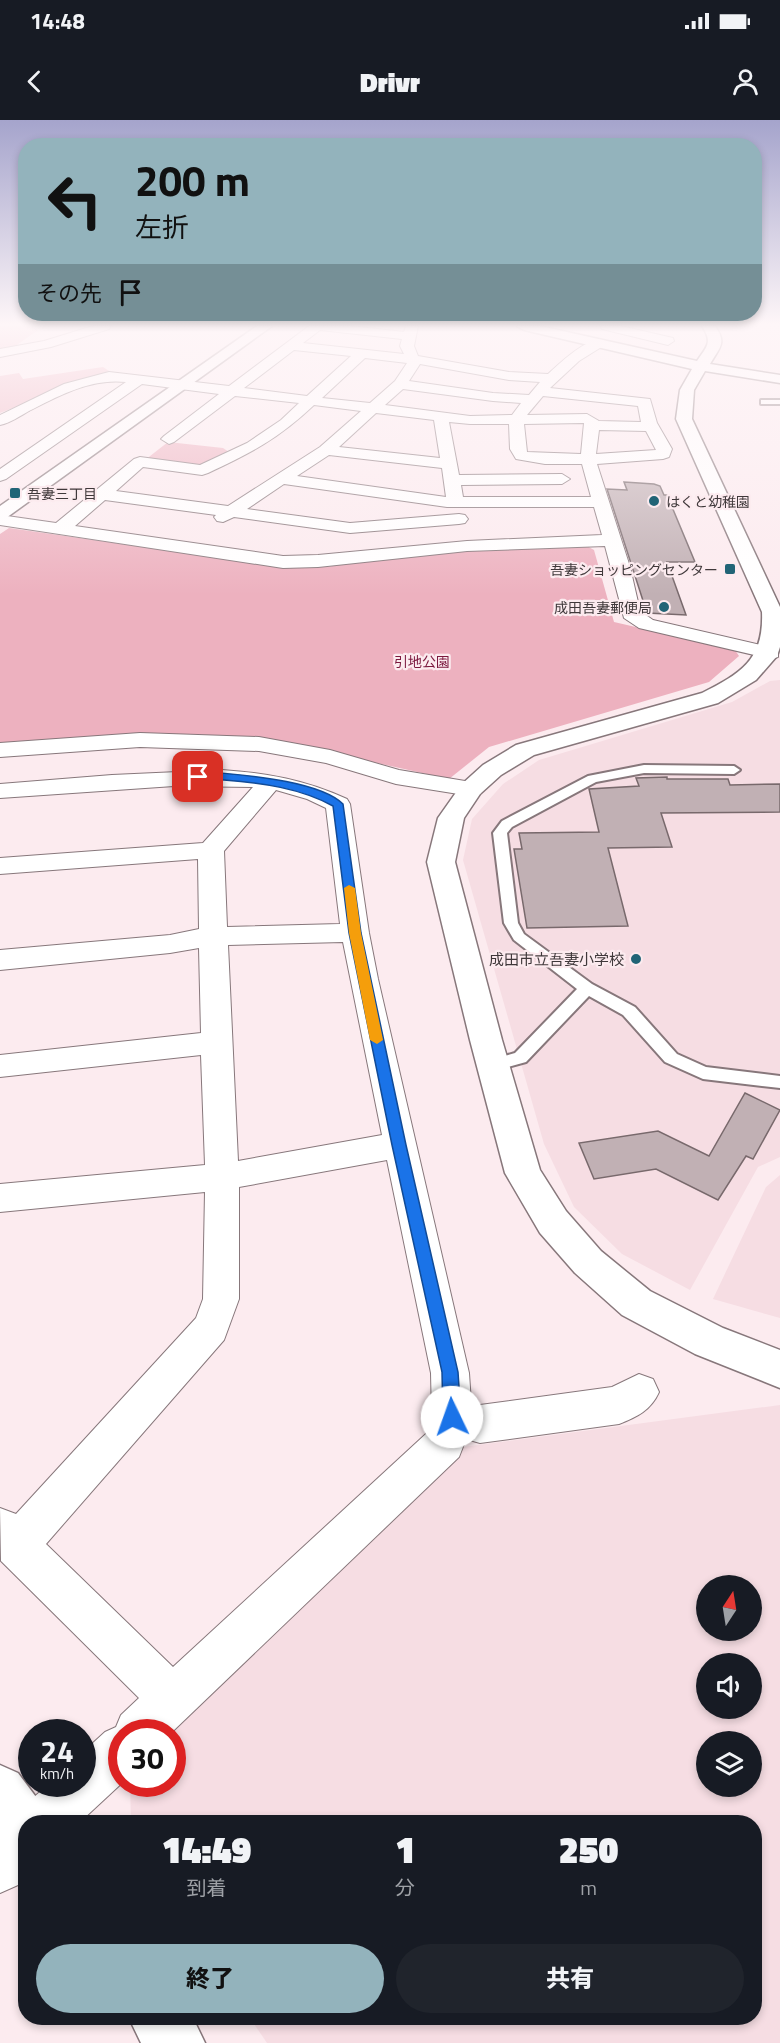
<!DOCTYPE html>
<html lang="ja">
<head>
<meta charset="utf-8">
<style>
	body { margin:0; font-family:"Titillium Web","Noto Sans JP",sans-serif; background:#20242c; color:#f1f3f6; height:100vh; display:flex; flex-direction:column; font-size:22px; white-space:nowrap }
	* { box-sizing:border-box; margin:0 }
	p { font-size:20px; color:#9ea1a6 }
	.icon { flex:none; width:33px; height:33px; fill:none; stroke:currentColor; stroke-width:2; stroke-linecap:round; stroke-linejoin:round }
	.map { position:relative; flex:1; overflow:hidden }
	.sheet { position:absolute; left:18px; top:1695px; width:744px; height:210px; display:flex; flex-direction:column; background:#171b24; border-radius:24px; box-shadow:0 3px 9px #0003 }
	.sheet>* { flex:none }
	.guide { position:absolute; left:18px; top:18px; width:744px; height:183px; border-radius:24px; box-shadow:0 3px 9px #0003; background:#93b3bc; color:#111; overflow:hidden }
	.needle { width:39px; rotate:12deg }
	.controls { position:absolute; left:696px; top:1455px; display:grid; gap:12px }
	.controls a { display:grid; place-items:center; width:66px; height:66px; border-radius:50%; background:#171b24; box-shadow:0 3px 9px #0003; font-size:30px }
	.speed { position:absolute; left:18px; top:1599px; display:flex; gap:12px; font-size:30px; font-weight:700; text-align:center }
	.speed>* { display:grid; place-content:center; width:78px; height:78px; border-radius:50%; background:#171b24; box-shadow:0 3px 9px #0003; line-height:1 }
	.speed small { font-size:15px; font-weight:400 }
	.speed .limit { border:9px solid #d22; background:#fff; color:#111 }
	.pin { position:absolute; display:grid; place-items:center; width:51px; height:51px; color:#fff; margin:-26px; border-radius:12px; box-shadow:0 3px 9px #0006 }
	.me { position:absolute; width:66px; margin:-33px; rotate:357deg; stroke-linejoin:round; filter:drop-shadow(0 0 4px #0008) }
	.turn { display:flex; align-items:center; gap:21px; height:126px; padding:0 18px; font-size:27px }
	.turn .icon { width:78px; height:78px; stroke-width:2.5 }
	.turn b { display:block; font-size:42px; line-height:51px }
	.then { display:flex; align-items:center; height:57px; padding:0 18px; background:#0003; gap:12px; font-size:22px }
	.eta { display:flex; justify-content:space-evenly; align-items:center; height:102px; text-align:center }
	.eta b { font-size:36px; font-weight:800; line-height:42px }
	.button { display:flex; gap:12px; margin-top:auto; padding:12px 18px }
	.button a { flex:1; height:69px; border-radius:36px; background:#93b3bc; color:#111; font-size:24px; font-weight:800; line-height:69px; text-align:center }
	.button a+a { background:#20242c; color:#f1f3f6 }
	.status { display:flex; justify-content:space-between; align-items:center; height:42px; padding:0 30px; background:#171b24; direction:ltr }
	.status svg { height:16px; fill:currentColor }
	header { display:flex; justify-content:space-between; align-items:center; height:78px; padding:0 18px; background:#171b24; font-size:27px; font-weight:800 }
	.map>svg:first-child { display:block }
	.built { fill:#f6dde3; fill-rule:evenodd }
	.green { fill:#edb1bf }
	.building { fill:#c1b0b4; stroke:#78696c; stroke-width:1.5 }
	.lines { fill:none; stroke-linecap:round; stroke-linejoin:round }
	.lane-casing { stroke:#87777b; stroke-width:4 }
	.street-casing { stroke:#87777b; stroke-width:2 }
	.secondary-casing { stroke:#87777b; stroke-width:3 }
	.lane { fill:#fff; fill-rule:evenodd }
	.street { fill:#fff; fill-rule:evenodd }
	.secondary { fill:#fff; fill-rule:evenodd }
	.route { fill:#1a73e8; stroke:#114b97; stroke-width:1.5 }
	.slow { fill:#f59e0b }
	.poi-dot { fill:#216476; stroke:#fcebef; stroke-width:2 }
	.labels { text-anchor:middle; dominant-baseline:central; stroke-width:4.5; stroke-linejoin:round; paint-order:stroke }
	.far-poi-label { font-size:14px; fill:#3f383a; stroke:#fcebef; text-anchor:start }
	.far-park-label { font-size:14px; fill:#7b183e; stroke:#fcebef }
	.poi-label { font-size:15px; fill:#3f383a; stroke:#fcebef; text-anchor:end }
</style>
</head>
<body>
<div class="status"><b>14:48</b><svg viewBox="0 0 49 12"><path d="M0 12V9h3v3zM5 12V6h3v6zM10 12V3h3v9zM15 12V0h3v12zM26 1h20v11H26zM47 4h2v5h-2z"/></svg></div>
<header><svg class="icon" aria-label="back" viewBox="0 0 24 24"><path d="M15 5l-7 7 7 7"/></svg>Drivr<svg class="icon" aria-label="person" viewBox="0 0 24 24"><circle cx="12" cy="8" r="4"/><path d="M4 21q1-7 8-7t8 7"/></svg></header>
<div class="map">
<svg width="780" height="1923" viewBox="0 0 780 1923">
	<rect width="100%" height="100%" fill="#fcebef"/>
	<path class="built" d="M780,560v477l-22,10 -68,123 -68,-36 -48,-47 -30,-63 -81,-284 9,-41 31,-35 36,-24 193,-58 38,-21z
		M780,1055v143l-67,-19 53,-112z
		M780,1285v638h-513l-17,-25h504v-196h-623l-1,-38h42v-52h-9l285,-283zM706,1466h46v44h-46zM706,1544h46v44h-46zM706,1622h46v44h-46z"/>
	<path class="green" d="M0,206h33l5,4 -24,17 -14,2z
		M103,247l6,4 -109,42v-37l19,-3 4,6z
		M168,322l55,6 6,4 -32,15 -52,-7z
		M9,408l269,38 48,1 104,-16 157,-5 7,4 20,72 121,28 4,6 -30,26 -220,65 -40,32 -184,-41 -76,-4 -189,12v-212z"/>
	<path class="building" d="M624,362l30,2 6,2 4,9h3l28,67h-28l19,53 -39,-2 -40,-124 20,1z
		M667,657v2h61l2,6 50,-1v28l-119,1 11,34 -64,1 20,78 -101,2 -13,-79h8l-3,-16 80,-1 -10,-43 50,-3 -3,-8z
		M745,973l35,17 -27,49 -7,-3 -28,44 -62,-31 -62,10 -15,-36 79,-12 51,25z"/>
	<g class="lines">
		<defs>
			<path id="lane" d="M764,280h16v4h-19v-4z
				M644,645l90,1 6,4 -6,4 -90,-1 -48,9 -84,45 -5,6 11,90 6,11 68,50 43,23 42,47 29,13 74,9v12l-77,-9 -38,-17 -42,-47 -34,-19 -63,66 -33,9 -6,-2 -2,-4 2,-4 28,-8 62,-64 -63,-49 -10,-17 -11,-90 9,-12 86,-45z"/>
			<path id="street" d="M93,206h18l-2,3 -58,18 -51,10v-8l44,-8z
				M309,206h41l54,6 2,-6h12l-4,20 4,10 91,16 39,2c12,-11 39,-37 55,-34l2,3 -2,3 -24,15 -29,27 100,11 7,24 15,26 -3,8 -6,2 -66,5 33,103 10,44 13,9 125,29v8l-7,2 -132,-31 -15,-10 -19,-72 -138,5 -149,16 -35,1 -283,-43v-10l56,8 78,-64 6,-2 60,8 47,-22 34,-23 18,-17 -64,-7 -61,46 -5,2 -8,-5 3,-3 55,-42 -77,-10 -136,95 -6,2v-12l126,-87c-34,-4 -66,13 -97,29 -9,5 -19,12 -29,14v-10l64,-31 45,-12 120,14zM320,210l82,9 -2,7 4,8 -101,-11zM294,230l57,6 -44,40 -63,-8zM365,238l42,5 -12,18 -25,22 -48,-5zM420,244l89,16 31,2 -11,13 -36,-2 -84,-12zM403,269l90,12 28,2 -9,12 -42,1 -85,-11zM543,276l95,10 3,16 -42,-1 -12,-7 -60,1zM314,285l47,6 -41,36 -92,59 -112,-15 27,-24 59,8 6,-2c43,-20 70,-34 106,-68zM376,293l58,7 6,38 -101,-11zM449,302l21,2h39l1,25 6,10 29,5h37l9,33h-128l-2,-12 101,-1 8,-5 -8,-5 -103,1zM584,303l-3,31 -54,-2 -3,-28zM599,310l47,1 10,19 -60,4zM329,335l113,13 4,29 -149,-21zM284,364l163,23h147l8,28 -135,6 -149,14 -35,1 -208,-30 30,-26 111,15 -2,2 3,4 6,1 11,-5 116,16 109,-9 6,-1 3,-4 -3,-4 -6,-1 -109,9 -103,-14z
				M600,206h21l52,12 1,3 -6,4 -66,-16z
				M140,613l119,4 71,13 69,20 72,12 9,2 3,5 -3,5 -9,2 -75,-12 -70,-21 -67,-12 -119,-4 -140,10v-14z
				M222,650c45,3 84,10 125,29l3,5 19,129 9,46 91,394 2,30 9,2 132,-18 27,-13 14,5 6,13c-8,18 -22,25 -40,32l-139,19 -14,-4 -7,18 -287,275h-50v51l-42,39h-54v56l-8,7 -18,8v-62l8,-8 13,-5 5,-14 23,-20h33v-31l23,-21 11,-5 5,-12 18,-17 -138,-137 -1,-53 16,6 180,-196 7,-19 2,-107 -205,20v-28l205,-19 -4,-110 -201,22v-22l201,-22 -2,-85 -29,5 -170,17v-20l170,-15 29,-6 -1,-70 -198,15v-16l203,-15 50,-56 -79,-1 -174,12v-14l112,-9zM276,670l31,9 19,9 14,116 -113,3 -3,-76zM343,822l39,193 -144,26 -10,-216zM387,1040l44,213 1,44 -4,15 -255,235 -127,-123 178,-204 15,-41v-112z"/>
			<path id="secondary" d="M257,206h15l-266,192 -6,1v-13z
				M517,206h23l157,35c10,-15 16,-18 5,-35h13c12,17 5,21 -5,38l70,11v8l-75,-12 -11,19 -2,29 88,188v40l-3,9 -21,24 -38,23 -184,52 -33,20 -21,19 -16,24 -9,44 47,178 38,130 26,41 35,40 49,40 73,37 57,22v38l-85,-34 -73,-39 -47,-42 -35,-40 -35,-60 -35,-133 -43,-178 11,-44 24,-34 21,-19 33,-20 186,-52c39,-20 62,-33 60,-81l-86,-193 4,-29 12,-21 -168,-39z
				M0,1645l18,8 27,36 5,13h-24v32l-19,-7 -7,-11z
				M129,1898h64l12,25h-64z"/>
		</defs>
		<use href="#lane" class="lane-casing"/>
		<use href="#street" class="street-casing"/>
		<use href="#secondary" class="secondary-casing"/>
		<use href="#lane" class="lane"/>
		<use href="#street" class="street"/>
		<use href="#secondary" class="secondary"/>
	</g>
	<linearGradient id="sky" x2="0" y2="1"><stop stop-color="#a5a4cc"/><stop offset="0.43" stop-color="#fef6f8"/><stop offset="1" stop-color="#fef6f8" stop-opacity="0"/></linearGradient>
	<rect width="780" height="475" fill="url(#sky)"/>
	<path class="route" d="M221,653c32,3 99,9 122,31l18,129 45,212 52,227 3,45 -3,6 -6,2 -6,-2 -3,-6 -1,-45 -50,-227 -43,-212 -16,-127c-33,-18 -71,-23 -109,-26 -10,-1 -23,3 -31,-3l5,-3z"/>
	<path class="slow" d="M349,765l6,3 6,45 22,107 -6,4 -7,-4 -21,-107 -5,-45z"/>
	<g class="poi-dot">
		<rect x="9" y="367" width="12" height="12" rx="3"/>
		<circle cx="654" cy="381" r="6"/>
		<rect x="724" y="443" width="12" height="12" rx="3"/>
		<circle cx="664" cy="487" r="6"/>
		<circle cx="636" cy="839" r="6"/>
	</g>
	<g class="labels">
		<g class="far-poi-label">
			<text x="27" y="373">吾妻三丁目</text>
			<text x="666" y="381">はくと幼稚園</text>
			<text x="718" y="449" text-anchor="end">吾妻ショッピングセンター</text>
			<text x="652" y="487" text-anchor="end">成田吾妻郵便局</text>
		</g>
		<g class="far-park-label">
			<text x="422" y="541">引地公園</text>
		</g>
		<g class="poi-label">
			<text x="624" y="839">成田市立吾妻小学校</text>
		</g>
	</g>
</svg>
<div class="controls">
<a><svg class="needle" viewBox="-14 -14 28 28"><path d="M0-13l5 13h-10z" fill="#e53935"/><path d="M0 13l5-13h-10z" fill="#9ea1a6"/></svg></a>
<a><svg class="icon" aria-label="sound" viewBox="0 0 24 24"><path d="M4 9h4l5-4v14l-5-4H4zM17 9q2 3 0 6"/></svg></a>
<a><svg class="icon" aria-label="layers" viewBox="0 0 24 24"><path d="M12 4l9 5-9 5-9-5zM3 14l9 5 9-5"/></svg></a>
</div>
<div class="speed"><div>24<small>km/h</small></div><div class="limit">30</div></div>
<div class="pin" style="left:198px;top:657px;background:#d93025"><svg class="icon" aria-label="arrive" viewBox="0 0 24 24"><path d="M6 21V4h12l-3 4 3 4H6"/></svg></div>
<svg class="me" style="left:452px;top:1297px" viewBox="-20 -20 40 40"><circle r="19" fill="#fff"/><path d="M0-13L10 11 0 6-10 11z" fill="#1a73e8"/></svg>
<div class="guide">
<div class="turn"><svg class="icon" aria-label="left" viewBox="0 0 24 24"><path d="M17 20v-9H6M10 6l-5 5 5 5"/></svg><div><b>200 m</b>左折</div></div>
<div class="then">その先<svg class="icon" aria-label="arrive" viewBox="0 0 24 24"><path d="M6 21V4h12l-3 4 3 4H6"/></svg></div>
</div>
<section class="sheet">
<div class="eta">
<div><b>14:49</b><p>到着</p></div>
<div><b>1</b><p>分</p></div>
<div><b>250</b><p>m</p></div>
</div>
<div class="button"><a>終了</a><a>共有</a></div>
</section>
</div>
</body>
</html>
